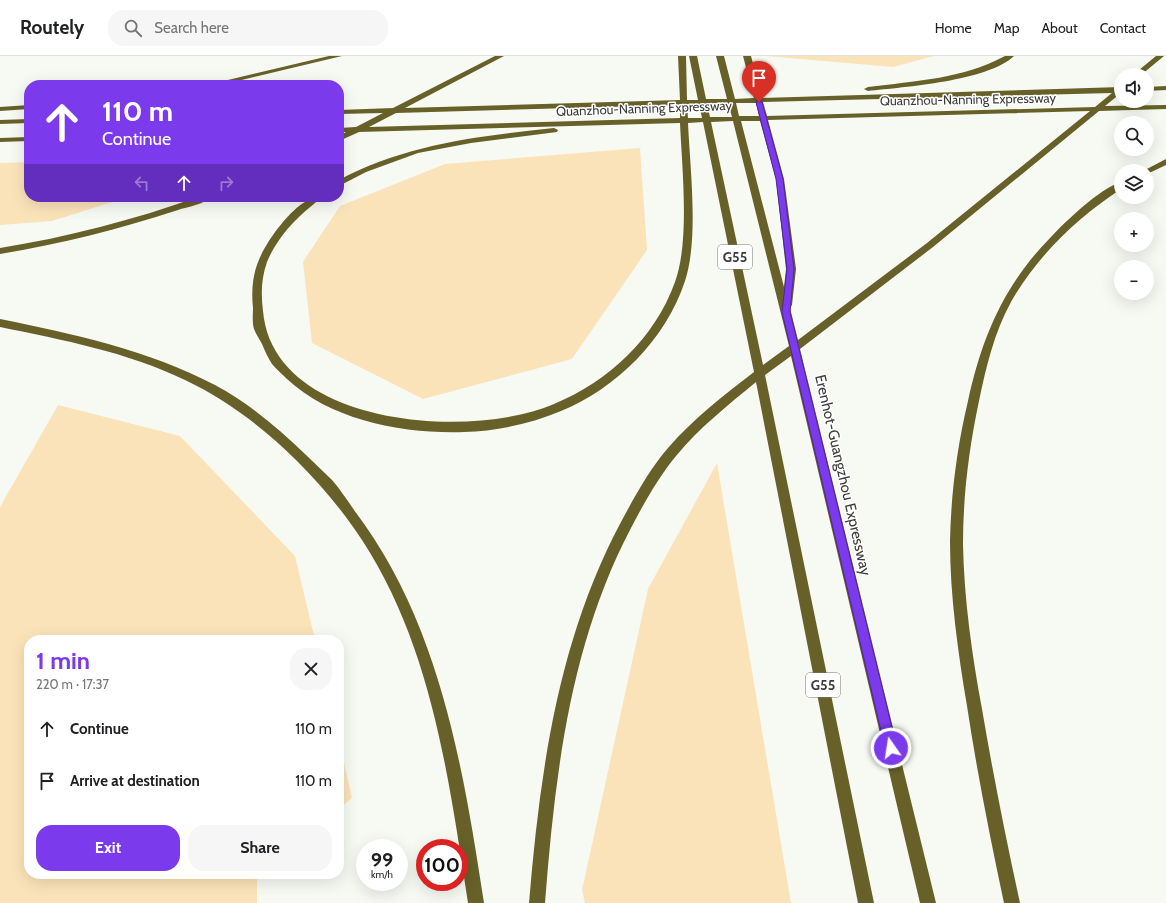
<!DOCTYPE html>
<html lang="en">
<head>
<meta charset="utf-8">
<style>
	body { margin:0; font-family:Cabin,sans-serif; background:#f6f6f6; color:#202124; height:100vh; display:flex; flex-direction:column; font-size:15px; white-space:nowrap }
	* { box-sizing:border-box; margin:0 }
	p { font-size:13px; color:#757577 }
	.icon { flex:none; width:22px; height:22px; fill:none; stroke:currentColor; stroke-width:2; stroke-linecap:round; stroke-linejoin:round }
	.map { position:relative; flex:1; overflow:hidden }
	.sheet { position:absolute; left:24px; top:579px; width:320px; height:244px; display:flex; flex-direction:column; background:#fff; border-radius:16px; box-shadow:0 4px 16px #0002 }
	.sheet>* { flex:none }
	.banner { position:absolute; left:24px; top:24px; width:320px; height:122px; border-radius:16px; box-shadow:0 4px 16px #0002; background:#7c3aed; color:#fff; overflow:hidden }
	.tools { position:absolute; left:1114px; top:12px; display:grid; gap:8px }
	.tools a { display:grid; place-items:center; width:40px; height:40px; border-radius:50%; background:#fff; box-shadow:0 4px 16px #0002; font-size:20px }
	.speed { position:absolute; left:356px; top:783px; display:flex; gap:8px; font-size:20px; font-weight:700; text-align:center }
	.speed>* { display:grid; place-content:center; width:52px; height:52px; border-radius:50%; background:#fff; box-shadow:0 4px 16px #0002; line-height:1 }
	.speed small { font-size:10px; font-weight:400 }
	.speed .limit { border:6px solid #d22; background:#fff; color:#111 }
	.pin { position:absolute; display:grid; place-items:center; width:34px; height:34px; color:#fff; margin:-41px -17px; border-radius:50% 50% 50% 0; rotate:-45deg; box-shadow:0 0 4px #0007 }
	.pin .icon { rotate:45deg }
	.me { position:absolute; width:44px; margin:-22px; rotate:347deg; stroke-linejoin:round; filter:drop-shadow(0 0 3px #0008) }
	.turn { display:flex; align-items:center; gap:14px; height:84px; padding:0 12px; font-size:18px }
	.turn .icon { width:52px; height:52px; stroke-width:2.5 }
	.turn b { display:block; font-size:28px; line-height:34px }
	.lanes { display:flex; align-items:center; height:38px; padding:0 12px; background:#0003; justify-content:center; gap:20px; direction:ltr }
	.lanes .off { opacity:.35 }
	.round { display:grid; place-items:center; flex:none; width:42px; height:42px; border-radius:16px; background:#f6f6f6 }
	.overview { display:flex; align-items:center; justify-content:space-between; height:68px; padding:0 12px }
	h1 { font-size:24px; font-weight:700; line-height:30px; color:#7c3aed }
	.button { display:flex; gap:8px; margin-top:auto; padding:8px 12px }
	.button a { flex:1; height:46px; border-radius:16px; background:#7c3aed; color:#fff; font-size:16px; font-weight:700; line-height:46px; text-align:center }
	.button a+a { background:#f6f6f6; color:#202124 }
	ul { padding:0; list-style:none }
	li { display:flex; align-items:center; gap:12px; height:52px; padding:0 12px }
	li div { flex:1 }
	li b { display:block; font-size:15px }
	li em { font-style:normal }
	header { display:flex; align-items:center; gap:24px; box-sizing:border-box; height:56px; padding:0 20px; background:#fff; border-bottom:1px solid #e0e0e0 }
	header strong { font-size:19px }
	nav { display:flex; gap:22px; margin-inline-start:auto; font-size:14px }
	.search { width:280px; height:36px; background:#f6f6f6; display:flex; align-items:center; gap:10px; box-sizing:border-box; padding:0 14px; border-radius:16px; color:#757577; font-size:15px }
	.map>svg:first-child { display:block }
	.green { fill:#fbe3b9 }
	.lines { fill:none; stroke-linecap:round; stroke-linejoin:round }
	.highway { fill:#676028; fill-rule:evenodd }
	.route { fill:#7c3aed; stroke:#51269a }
	.labels { text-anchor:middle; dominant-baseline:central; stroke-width:3; stroke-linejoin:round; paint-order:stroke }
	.far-street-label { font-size:13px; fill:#3c3d3a; stroke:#fff }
	.shield { fill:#fff; stroke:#767775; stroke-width:1 }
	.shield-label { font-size:14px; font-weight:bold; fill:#3c3d3a }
	.street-label { font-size:15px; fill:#3c3d3a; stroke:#fff }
</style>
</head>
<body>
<header>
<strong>Routely</strong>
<div class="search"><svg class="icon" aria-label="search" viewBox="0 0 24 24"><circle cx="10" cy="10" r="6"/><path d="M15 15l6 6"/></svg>Search here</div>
<nav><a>Home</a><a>Map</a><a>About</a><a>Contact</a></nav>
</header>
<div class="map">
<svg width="1166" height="847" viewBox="0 0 1166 847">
	<rect width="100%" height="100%" fill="#f7f9f3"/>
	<path class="green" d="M766,0h168l-41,11z
		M640,92l7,102 -75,109 -149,40 -111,-56 -9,-81 37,-56 105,-42z
		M29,106v35h99l-76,24 -52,4v-62z
		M58,349l122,31 115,120 20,84h-286v234h234l-6,5v24h-257v-396z
		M717,407l74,440h-206l-3,-13 66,-301z
		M339,685l13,57 -13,11z"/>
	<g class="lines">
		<path class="highway" d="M329,0h13l-121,29h-14z
			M495,0h9l-99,52 275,-8 -2,-44h8l1,44h11l-9,-44h8l9,43h21l-11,-43h8l11,43 19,-1 -11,-42h8l11,42 359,-11v6l-16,13 61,-1v4l-67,2 -166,136 -133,102 136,554h-16l-129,-547 -26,19 109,528h-16l-102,-521c-28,23 -57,46 -80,74 -18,22 -32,47 -45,72 -61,116 -76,246 -86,375h-16c11,-132 29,-263 92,-381 14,-26 28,-52 47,-74 25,-29 56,-53 86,-76l-51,-250 -15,1c2,46 11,115 -3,158 -19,58 -68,107 -124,130 -31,13 -64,20 -97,21 -60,2 -132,-11 -177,-53 -5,-5 -11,-10 -15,-15 -4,-6 -7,-13 -10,-20 -2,-4 -6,-10 -8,-15 -2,-6 -1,-15 -1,-21 -3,-29 3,-49 20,-73 11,-15 29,-38 48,-38 -6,7 -14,12 -21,19 -14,13 -26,29 -33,46 -6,17 -6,32 -4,49 10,116 208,129 291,93 54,-22 101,-66 121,-122 15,-41 7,-114 5,-159l-321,9 -20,9v-5l7,-4h-7v-4l17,-1 27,-14 -44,1v-4l54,-2zM1112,37l-17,14 -328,9 -4,-14zM728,47l4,14h-22l-3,-13zM736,47h20l3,13h-20zM699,48l3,14h-14l-1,-13zM680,49v13l-311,9 27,-14zM1090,55l-163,132 -129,97 -8,-32 2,-3 4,-36 -12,-90 -16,-59zM733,65l56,225 -26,19 -52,-243zM741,65h19l16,58 10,90 -2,18z
			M1005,0h9c-26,25 -110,31 -146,35l-4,-2 4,-2c47,-6 94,-8 137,-31z
			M1156,0h8l-23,19h-8z
			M1166,30v4l-19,1v-4z
			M29,49v4l-29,2v-4z
			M29,63v4l-29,1v-4z
			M554,72l4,2 -1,2 -86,11 -53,10 -52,19 -27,14v-6c67,-36 141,-44 215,-52z
			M29,81v4l-29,1v-4z
			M1166,103v6l-19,9v-3h-4z
			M1121,126v7c-44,29 -84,67 -110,113 -17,31 -25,65 -32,99 -10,47 -16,95 -16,143 1,55 9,111 19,165 11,65 24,130 38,194h-16c-14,-66 -27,-131 -37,-197 -9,-54 -17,-110 -17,-165 1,-47 7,-94 18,-140 14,-64 36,-116 82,-163 16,-17 49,-49 71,-56z
			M198,141h13c-6,7 -24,10 -33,13 -59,19 -117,34 -178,44v-6c68,-11 133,-28 198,-51z
			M0,263c74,15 148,31 215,66 34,18 63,43 90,69 9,9 18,17 27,26 8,9 15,20 22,30 86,113 109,257 130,393h-16c-19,-123 -36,-256 -106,-363 -19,-29 -41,-55 -65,-79 -33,-33 -70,-61 -112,-81 -58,-28 -122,-40 -185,-53z"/>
	</g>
	<path class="route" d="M759,44l3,2 21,77 11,90 -4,43 107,436 -2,4 -4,2 -4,-2 -2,-4 -103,-436 5,-43 -11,-90 -20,-77z"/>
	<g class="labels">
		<g class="far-street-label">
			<text transform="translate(968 43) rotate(-1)">Quanzhou-Nanning Expressway</text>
			<text transform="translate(644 52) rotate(-2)">Quanzhou-Nanning Expressway</text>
		</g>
		<g class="shield">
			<rect x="718" y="189" width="34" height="24" rx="3"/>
			<rect x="806" y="617" width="34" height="24" rx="3"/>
		</g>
		<g class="shield-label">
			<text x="735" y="201">G55</text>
			<text x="823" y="629">G55</text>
		</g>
		<g class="street-label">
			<text transform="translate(843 419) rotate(77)">Erenhot-Guangzhou Expressway</text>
		</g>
	</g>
</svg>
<div class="tools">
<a><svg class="icon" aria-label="sound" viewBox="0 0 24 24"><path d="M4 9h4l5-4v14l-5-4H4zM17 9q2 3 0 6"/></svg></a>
<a><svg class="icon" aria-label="search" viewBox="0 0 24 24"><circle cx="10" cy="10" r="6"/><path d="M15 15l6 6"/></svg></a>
<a><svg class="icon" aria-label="layers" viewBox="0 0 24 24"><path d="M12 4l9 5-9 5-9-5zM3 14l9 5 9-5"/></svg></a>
<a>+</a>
<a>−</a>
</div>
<div class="speed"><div>99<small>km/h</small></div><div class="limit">100</div></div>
<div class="pin" style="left:759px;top:46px;background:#d93025"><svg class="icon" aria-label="arrive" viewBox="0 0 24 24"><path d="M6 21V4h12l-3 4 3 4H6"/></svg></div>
<svg class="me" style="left:891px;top:692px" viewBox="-20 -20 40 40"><circle r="17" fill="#7c3aed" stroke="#fff" stroke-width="3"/><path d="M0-11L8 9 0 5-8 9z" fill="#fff"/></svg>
<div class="banner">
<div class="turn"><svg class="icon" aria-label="ahead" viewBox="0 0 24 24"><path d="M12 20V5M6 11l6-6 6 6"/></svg><div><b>110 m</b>Continue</div></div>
<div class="lanes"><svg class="icon off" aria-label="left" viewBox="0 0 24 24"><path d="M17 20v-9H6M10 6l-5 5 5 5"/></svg><svg class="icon" aria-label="ahead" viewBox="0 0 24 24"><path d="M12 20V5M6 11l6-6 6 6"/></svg><svg class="icon off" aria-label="right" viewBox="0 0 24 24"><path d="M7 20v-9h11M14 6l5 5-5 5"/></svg></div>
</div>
<section class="sheet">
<div class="overview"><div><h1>1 min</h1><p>220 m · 17:37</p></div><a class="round"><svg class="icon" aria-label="close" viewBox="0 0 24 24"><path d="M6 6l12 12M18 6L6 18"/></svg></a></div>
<ul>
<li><svg class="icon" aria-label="ahead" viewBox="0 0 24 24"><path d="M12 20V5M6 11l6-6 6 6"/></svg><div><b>Continue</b></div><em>110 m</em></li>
<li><svg class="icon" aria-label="arrive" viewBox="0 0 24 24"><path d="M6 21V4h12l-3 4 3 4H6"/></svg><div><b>Arrive at destination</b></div><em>110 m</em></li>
</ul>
<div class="button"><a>Exit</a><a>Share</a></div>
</section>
</div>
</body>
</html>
